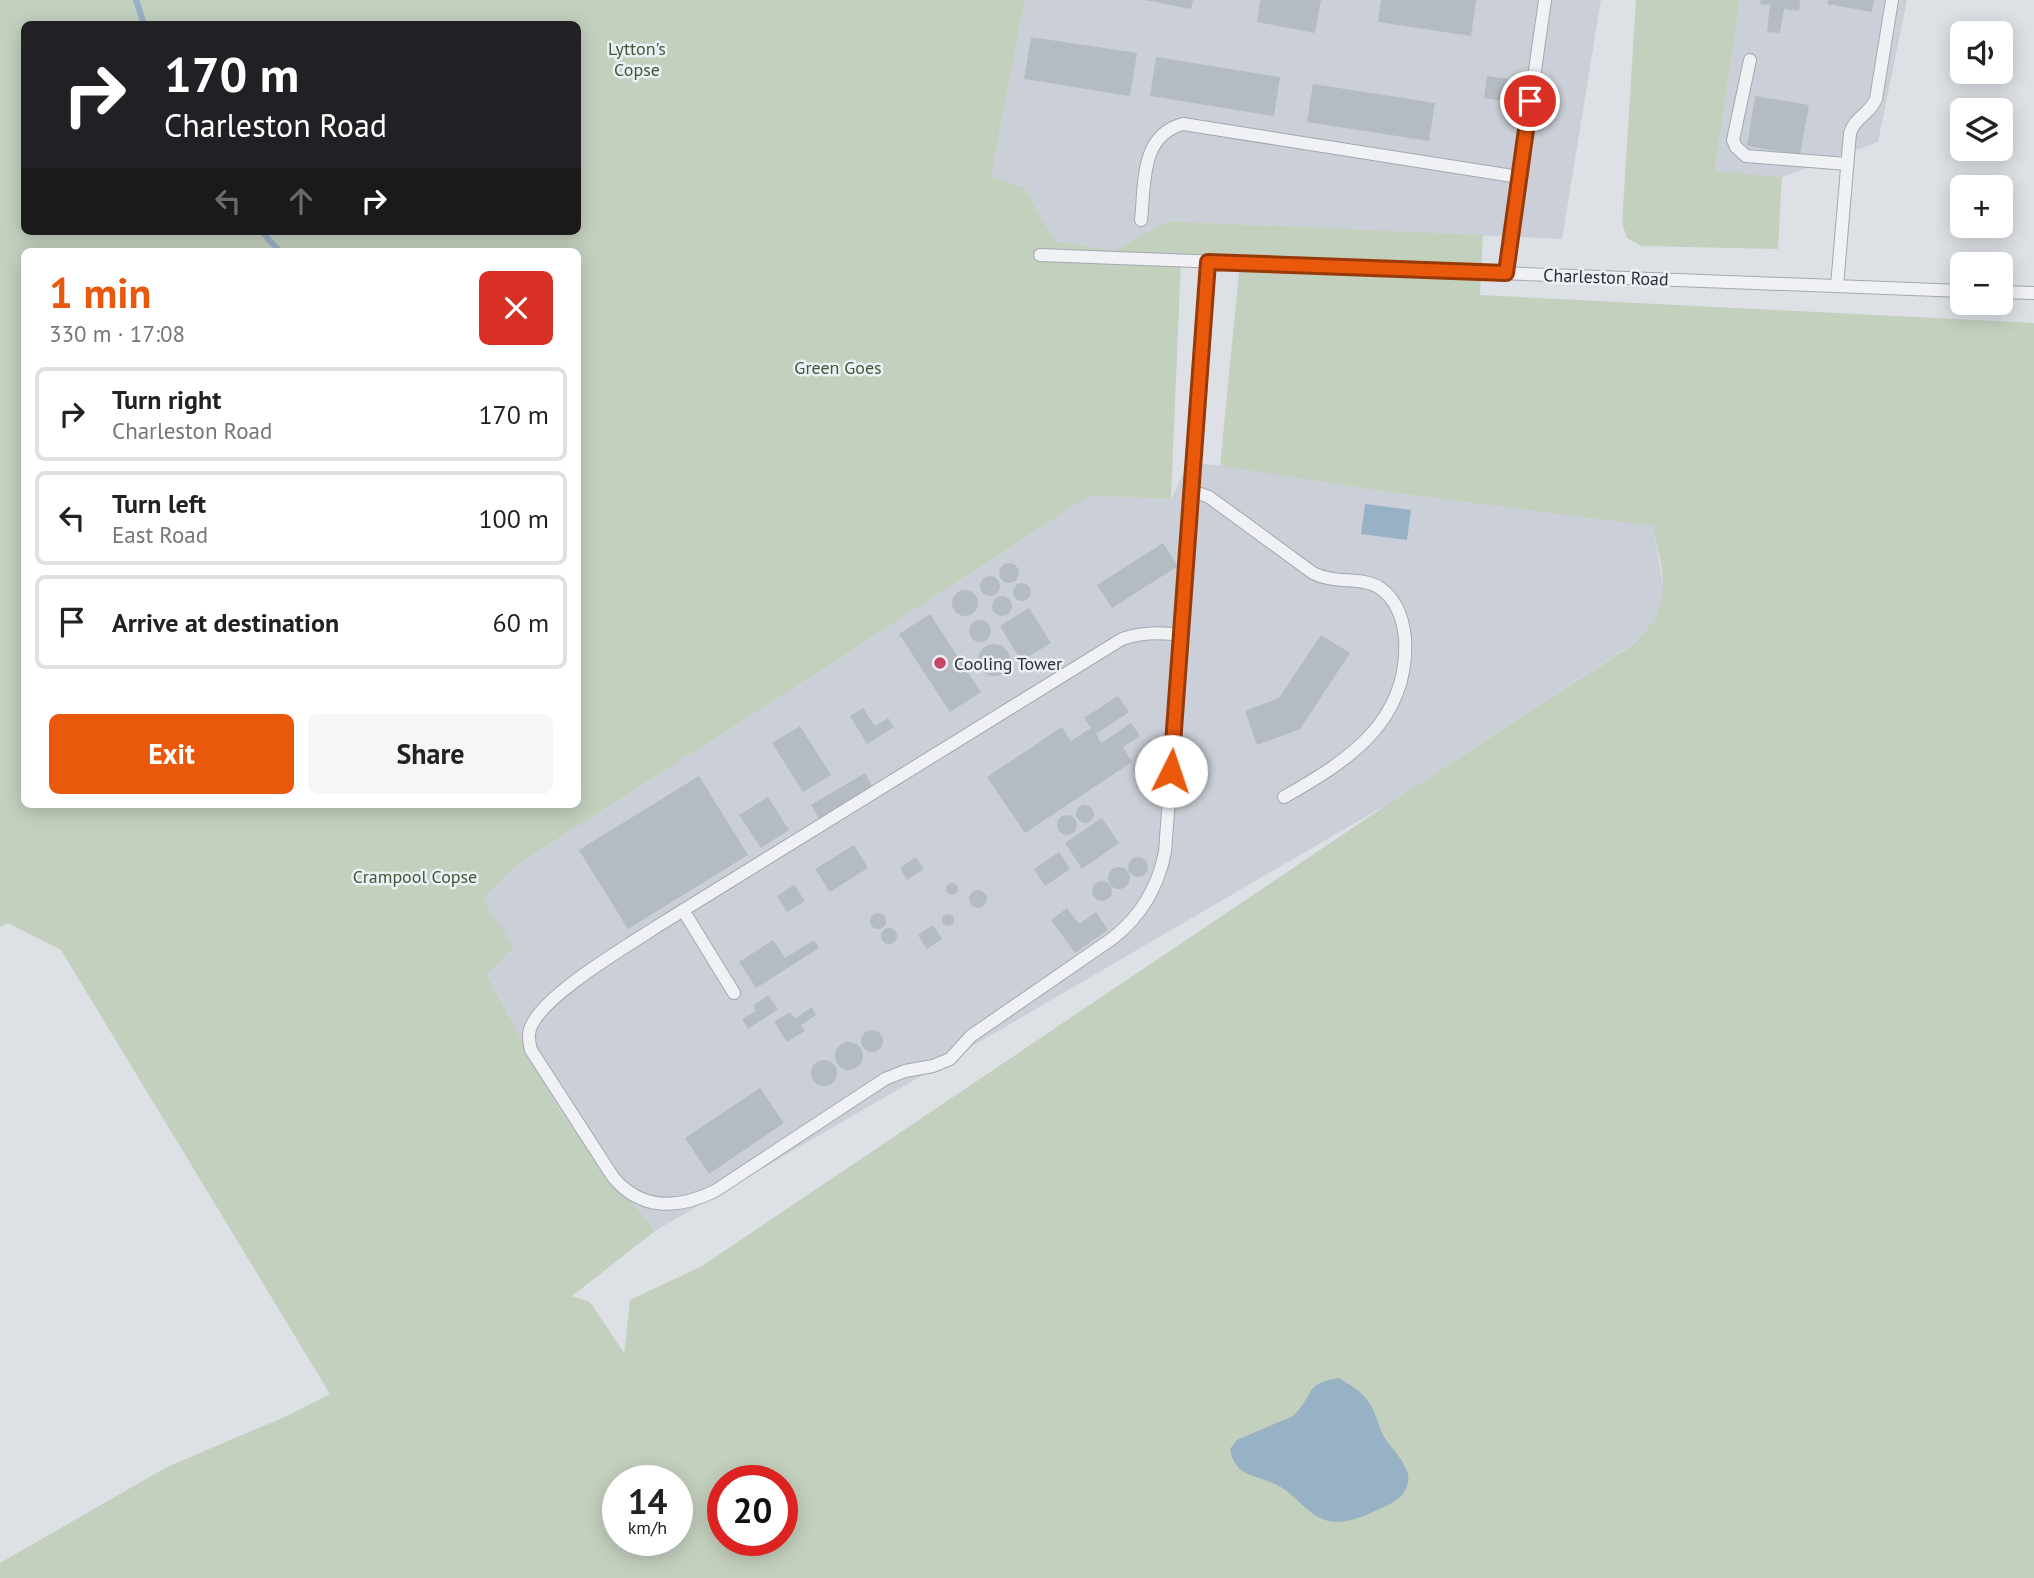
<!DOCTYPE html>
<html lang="en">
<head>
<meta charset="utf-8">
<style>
	body { margin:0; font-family:"PT Sans",sans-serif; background:#f6f6f6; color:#222; height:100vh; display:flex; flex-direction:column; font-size:26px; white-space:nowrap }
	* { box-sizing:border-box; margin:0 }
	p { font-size:23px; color:#767676 }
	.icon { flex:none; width:38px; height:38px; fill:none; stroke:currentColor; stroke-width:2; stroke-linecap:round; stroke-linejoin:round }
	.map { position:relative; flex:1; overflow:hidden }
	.details { position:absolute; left:21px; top:248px; width:560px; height:560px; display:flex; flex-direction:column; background:#fff; border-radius:10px; box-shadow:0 4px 18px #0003 }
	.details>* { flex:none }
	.hud { position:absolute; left:21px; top:21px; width:560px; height:214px; border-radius:10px; box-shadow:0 4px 18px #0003; background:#202124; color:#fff; overflow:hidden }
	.controls { position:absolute; left:1950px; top:21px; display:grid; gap:14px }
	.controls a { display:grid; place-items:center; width:63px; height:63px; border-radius:10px; background:#fff; box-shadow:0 4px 18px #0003; font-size:35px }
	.speed { position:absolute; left:602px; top:1465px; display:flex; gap:14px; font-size:35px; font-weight:700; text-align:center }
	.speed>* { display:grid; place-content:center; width:91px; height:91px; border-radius:50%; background:#fff; box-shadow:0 4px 18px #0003; line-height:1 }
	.speed small { font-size:18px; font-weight:400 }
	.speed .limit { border:10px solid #d22; background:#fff; color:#111 }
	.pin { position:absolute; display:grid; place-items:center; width:60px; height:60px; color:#fff; margin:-30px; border:4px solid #fff; border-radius:50%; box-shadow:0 2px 7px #0007 }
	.me { position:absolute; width:77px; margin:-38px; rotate:4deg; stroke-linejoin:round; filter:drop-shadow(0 0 5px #0008) }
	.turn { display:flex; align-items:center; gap:24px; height:147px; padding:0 28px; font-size:32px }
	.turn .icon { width:91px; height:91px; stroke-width:2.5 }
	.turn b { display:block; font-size:49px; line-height:60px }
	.lanes { display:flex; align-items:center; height:66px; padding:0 28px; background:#0003; justify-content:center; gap:35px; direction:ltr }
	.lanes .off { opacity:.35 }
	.round { display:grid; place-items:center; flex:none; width:74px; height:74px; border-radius:10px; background:#f6f6f6 }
	.summary { display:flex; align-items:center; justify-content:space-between; height:119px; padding:0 28px }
	h1 { font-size:42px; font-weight:800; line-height:52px; color:#ea580c }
	.button { display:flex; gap:14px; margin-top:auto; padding:14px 28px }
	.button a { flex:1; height:80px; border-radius:10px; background:#ea580c; color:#fff; font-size:28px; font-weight:800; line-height:80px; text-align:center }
	.button a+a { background:#f6f6f6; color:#222 }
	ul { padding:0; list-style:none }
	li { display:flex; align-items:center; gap:21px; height:94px; margin:0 14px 10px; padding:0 14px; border:4px solid #e0e0e0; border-radius:10px }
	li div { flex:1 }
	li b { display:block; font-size:26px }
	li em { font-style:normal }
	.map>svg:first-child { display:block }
	.built { fill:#cbd0d8 }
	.green { fill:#c4d0be; fill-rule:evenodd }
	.water { fill:#98b2c5 }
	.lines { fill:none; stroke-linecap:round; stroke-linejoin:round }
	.stream { stroke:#98b2c5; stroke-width:6 }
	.building { fill:#b4bbc2 }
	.lane-casing { stroke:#a3a8b0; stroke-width:14 }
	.lane { stroke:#eff1f5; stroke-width:12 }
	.route-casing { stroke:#983908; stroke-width:18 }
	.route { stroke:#ea580c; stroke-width:12 }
	.poi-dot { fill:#c84564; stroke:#ecf0f4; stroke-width:2.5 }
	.labels { text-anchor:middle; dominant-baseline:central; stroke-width:5; stroke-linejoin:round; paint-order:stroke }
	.park-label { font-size:18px; fill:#3e5735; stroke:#ecf0f4 }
	.street-label { font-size:18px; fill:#27303c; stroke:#ecf0f4 }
	.poi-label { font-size:18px; fill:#27303c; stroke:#ecf0f4; text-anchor:start }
</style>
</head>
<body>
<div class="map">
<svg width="2034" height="1578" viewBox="0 0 2034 1578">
	<rect width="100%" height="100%" fill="#dde1e6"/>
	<path class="built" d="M1025,0h576l-39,239 -395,-18 -51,30 -61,-10 -31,-54 -33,-10z
		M1740,0h167l-29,142 -96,35 -67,-5z
		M1189,462l44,5 155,25 265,33 11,68 -5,19 -12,19 -16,14 -240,157 -736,429 -94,-118 -74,-138 26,-29 -30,-47 37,-36 266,-170 303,-197 82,3z"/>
	<path class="green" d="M0,0h1025l-34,177 33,10 31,54 60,10 52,-30 316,14 -3,60 554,28v1255h-2034v-15l165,-95 124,-53 41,-21 -269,-444 -53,-27 -8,4zM24,24h554v207h-554zM24,252h554v553h-554zM1181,261l59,2 -20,203 168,26 265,34c10,51 23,80 -21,119l-241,157 -689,464 -72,34 -6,53 -34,-51 -18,-6 83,-65 -94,-118 -74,-138 27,-29 -31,-47 37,-36 266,-170 303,-197 82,3zM618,1480h59v60h-59zM723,1480h59v60h-59z
		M1636,0h104l-25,171 67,6 -4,72 -137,-3 -14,-8 -5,-15z"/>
	<path class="water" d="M1365,504l46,6 -4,30 -46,-6z
		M1339,1378c9,6 23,13 29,23 7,9 10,23 15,34 6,11 16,19 21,30 4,6 6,14 3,21 -4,14 -19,19 -32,25 -13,6 -32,14 -46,10 -22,-5 -32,-26 -52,-36 -21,-11 -42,-7 -47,-36l7,-9 56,-24c23,-22 9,-32 46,-38z"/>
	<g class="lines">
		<path class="stream" d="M136,0l8,24
			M261,231l19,21"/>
	</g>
	<path class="building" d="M1145,0h48l-2,9z
		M1260,0h61l-6,33 -58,-11z
		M1381,0h95l-5,36 -93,-14z
		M1761,0h39l-1,11 -15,-2 -4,24 -13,-1 3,-27 -10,-1z
		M1828,0h46l-2,12 -45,-8z
		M1031,37l106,16 -7,43 -106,-17z
		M1156,57l124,20 -6,39 -124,-20z
		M1487,76l36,5 -4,29 -17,-2 1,-7 -19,-3z
		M1313,84l122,19 -6,38 -122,-19z
		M1755,96l54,9 -9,50 -53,-9z
		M1163,543l15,23 -66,42 -15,-23z
		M999 573a10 10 0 1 1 20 0a10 10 0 1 1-20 0Z
		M980 586a10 10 0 1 1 20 0a10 10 0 1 1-20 0Z
		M1013 592a9 9 0 1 1 18 0a9 9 0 1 1-18 0Z
		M952 603a13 13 0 1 1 26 0a13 13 0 1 1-26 0Z
		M992 606a10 10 0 1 1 20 0a10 10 0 1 1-20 0Z
		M1029,608l22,35 -30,18 -21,-35z
		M930,614l51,78 -31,20 -51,-78z
		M969 631a11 11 0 1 1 22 0a11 11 0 1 1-22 0Z
		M1321,635l29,18 -50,76 -43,16 -12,-34 34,-13z
		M978 660a16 16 0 1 1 32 0a16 16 0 1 1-32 0Z
		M1118,696l11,16 -33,22 5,9 30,-20 9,13 -17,11 9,15 -107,71 -38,-56 75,-50 9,14 20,-13 -7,-10z
		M863,708l12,18 13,-8 6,9 -27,17 -17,-28z
		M800,726l31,49 -28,17 -31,-49z
		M865,773l7,13 -53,32 -8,-13z
		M699,776l49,79 -120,74 -49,-79z
		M768,797l21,33 -28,18 -22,-33z
		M1076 814a9 9 0 1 1 18 0a9 9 0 1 1-18 0Z
		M1057 825a10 10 0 1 1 20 0a10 10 0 1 1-20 0Z
		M1102,818l17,25 -37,26 -17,-26z
		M854,845l14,23 -38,24 -15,-23z
		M1059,852l11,17 -25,17 -11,-17z
		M1128 867a10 10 0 1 1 20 0a10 10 0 1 1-20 0Z
		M916,857l8,12 -17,11 -7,-12z
		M1108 878a11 11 0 1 1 22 0a11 11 0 1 1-22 0Z
		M1092 891a10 10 0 1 1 20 0a10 10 0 1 1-20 0Z
		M946 889a6 6 0 1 1 12 0a6 6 0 1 1-12 0Z
		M794,885l11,16 -18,11 -10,-16z
		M969 899a9 9 0 1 1 18 0a9 9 0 1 1-18 0Z
		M1067,908l12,16 17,-12 12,18 -33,23 -24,-33z
		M870 921a8 8 0 1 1 16 0a8 8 0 1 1-16 0Z
		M942 920a6 6 0 1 1 12 0a6 6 0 1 1-12 0Z
		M933,925l9,14 -15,10 -9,-14z
		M881 936a8 8 0 1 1 16 0a8 8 0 1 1-16 0Z
		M773,940l12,18 29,-18 5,8 -63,40 -17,-26z
		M768,995l10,14 -30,20 -6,-10 14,-8 -3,-5z
		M812,1007l4,8 -15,10 4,6 -18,11 -13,-20 16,-10 5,7z
		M861 1041a11 11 0 1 1 22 0a11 11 0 1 1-22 0Z
		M835 1056a14 14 0 1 1 28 0a14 14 0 1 1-28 0Z
		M811 1073a13 13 0 1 1 26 0a13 13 0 1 1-26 0Z
		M760,1088l24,35 -75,51 -24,-36z"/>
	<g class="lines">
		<defs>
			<path id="lane" d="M1750,60l-17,80 3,7 10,9 101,8
				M1141,220c4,-36 -1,-85 42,-96l336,53
				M1040,255l922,36
				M1506,273l39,-273
				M1837,286l13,-153c4,-15 19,-18 26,-34l16,-99
				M2000,292l34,1
				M1191,493l10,1 8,3 104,76c4,2 9,4 15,5 16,4 37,0 52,10 17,12 23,30 25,50 5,83 -57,123 -121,159
				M1181,635c-21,-3 -39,-3 -59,4l-466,288c-30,20 -115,69 -126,102 -2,7 -1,14 1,21l82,127c28,34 65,32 102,14l170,-112 20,-8 28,-5 17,-7 21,-23 142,-98c28,-22 45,-51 52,-86l43,-590
				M683,910l51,83"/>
		</defs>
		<use href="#lane" class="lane-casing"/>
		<use href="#lane" class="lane"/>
	</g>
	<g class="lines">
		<defs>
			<path id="route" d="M1171,771l37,-509 298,11 24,-172"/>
		</defs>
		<use href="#route" class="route-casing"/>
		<use href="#route" class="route"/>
	</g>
	<circle class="poi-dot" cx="940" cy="663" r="7"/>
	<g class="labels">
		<g class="park-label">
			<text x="637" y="48">Lytton's<tspan x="637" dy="21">Copse</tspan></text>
			<text x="838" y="367">Green Goes</text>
			<text x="415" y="876">Crampool Copse</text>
		</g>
		<g class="street-label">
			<text transform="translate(1606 277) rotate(2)">Charleston Road</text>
		</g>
		<g class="poi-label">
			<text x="954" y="663">Cooling Tower</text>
		</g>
	</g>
</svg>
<div class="controls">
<a><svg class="icon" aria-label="sound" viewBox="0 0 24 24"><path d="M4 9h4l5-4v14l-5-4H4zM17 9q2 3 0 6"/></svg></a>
<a><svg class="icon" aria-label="layers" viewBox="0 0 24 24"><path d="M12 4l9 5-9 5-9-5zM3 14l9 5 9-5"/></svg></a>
<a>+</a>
<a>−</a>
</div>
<div class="speed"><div>14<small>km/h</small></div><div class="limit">20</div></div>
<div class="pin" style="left:1530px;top:101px;background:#d93025"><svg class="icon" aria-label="arrive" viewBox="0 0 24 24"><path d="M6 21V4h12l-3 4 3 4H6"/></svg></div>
<svg class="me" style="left:1171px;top:771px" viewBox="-20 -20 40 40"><circle r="19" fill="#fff"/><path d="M0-13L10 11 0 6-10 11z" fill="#ea580c"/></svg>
<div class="hud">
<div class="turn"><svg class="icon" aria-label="right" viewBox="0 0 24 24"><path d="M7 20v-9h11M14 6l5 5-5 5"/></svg><div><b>170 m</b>Charleston Road</div></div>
<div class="lanes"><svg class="icon off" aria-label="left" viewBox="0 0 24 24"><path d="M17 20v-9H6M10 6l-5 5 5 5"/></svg><svg class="icon off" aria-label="ahead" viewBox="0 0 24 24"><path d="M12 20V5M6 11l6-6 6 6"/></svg><svg class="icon" aria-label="right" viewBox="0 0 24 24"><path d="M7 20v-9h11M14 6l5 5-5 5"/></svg></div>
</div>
<section class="details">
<div class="summary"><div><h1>1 min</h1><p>330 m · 17:08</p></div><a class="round" style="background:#d93025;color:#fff"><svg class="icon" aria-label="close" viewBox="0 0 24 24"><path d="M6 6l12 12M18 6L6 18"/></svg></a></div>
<ul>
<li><svg class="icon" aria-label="right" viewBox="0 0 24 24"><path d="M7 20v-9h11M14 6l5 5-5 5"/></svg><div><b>Turn right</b><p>Charleston Road</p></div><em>170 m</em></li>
<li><svg class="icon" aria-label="left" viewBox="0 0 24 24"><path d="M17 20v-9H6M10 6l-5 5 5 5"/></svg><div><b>Turn left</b><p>East Road</p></div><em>100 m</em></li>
<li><svg class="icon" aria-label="arrive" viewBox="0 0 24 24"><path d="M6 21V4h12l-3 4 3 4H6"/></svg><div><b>Arrive at destination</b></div><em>60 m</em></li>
</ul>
<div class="button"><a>Exit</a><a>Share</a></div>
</section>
</div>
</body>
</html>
